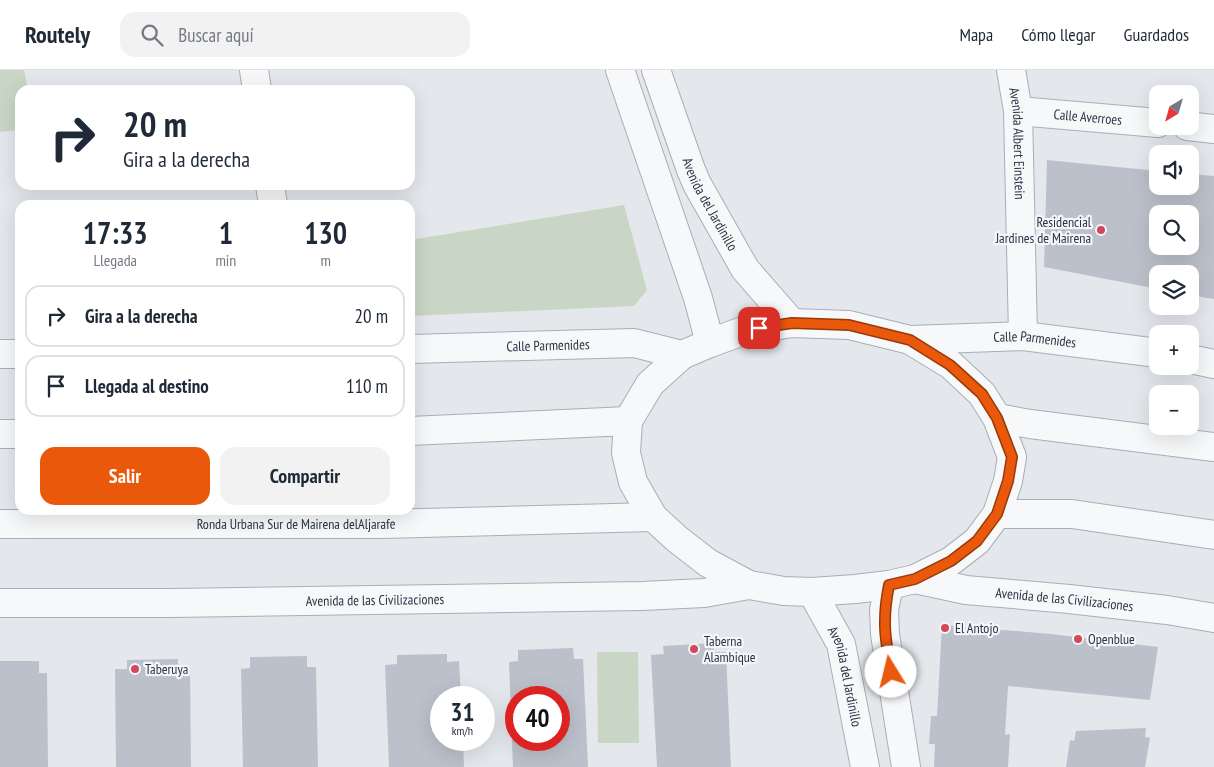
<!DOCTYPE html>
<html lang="es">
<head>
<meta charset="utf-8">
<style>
	body { margin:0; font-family:"PT Sans Narrow",sans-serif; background:#f2f2f3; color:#1f2937; height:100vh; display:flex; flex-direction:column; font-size:19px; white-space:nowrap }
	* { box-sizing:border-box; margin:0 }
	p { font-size:16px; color:#747a83 }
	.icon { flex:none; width:28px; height:28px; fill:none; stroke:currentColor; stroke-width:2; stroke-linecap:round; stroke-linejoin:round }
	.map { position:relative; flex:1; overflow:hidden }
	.details { position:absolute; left:15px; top:130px; width:400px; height:315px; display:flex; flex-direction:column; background:#fff; border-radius:15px; box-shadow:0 5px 20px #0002 }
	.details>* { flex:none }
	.banner { position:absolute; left:15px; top:15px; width:400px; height:105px; border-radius:15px; box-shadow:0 5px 20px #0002; background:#fff; color:#1f2937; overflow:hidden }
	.needle { width:32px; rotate:217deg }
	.buttons { position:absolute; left:1149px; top:15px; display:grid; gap:10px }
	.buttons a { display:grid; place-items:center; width:50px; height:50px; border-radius:10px; background:#fff; box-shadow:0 5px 20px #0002; font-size:25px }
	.speed { position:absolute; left:430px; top:616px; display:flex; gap:10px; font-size:25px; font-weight:700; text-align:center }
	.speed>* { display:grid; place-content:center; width:65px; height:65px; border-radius:50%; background:#fff; box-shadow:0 5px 20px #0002; line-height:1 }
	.speed small { font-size:12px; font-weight:400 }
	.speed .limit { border:8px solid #d22; background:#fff; color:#111 }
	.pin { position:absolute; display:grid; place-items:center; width:42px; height:42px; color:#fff; margin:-21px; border-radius:10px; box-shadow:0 2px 8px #0006 }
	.me { position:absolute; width:55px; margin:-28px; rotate:351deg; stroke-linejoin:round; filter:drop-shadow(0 0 4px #0008) }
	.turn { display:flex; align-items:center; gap:18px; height:105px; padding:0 25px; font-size:22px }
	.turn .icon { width:65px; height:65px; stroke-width:2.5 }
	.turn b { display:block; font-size:35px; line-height:42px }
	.eta { display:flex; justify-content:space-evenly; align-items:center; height:85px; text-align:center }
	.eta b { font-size:30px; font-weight:700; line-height:35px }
	.primary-button { display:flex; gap:10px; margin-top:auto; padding:10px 25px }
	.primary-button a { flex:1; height:58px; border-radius:15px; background:#ea580c; color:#fff; font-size:20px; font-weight:700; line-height:58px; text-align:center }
	.primary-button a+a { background:#f2f2f3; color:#1f2937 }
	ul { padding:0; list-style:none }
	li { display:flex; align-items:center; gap:15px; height:62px; margin:0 10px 8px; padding:0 15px; border:2px solid #e0e1e3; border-radius:15px }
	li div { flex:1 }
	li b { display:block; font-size:19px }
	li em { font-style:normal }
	header { display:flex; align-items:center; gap:30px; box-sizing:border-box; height:70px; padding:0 25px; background:#fff; border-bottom:1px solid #e0e1e3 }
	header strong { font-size:24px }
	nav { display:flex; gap:28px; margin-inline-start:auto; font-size:18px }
	.search { width:350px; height:45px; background:#f2f2f3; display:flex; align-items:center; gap:12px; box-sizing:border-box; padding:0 18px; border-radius:15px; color:#747a83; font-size:19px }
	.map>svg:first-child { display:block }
	.green { fill:#c9d6c5 }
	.building { fill:#bbc0ca; fill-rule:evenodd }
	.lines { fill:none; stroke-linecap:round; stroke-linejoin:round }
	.minor-casing { stroke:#a9aeb7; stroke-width:30 }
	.minor { stroke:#f7f8fa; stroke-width:28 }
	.route-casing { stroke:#983908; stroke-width:12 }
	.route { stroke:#ea580c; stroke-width:9 }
	.poi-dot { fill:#d1495b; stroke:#f4f6f9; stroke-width:2 }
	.labels { text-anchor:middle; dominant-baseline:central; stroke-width:4.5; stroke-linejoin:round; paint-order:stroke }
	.street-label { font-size:14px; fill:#2b3445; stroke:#f4f6f9 }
	.poi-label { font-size:14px; fill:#2b3445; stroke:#f4f6f9; text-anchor:start }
</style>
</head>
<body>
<header>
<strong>Routely</strong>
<div class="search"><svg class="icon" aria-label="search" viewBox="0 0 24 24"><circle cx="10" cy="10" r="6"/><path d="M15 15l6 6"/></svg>Buscar aquí</div>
<nav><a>Mapa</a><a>Cómo llegar</a><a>Guardados</a></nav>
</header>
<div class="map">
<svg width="1214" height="697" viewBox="0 0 1214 697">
	<rect width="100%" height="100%" fill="#e4e7ec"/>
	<path class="green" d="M0,0h24l4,20h-8v40l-20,2z
		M624,135l23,85 -13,16 -224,10v-76z
		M597,582h41l1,91h-41z"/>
	<path class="building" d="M1047,90l111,11v15h32v-12l24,2v123l-24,-4v-21h-32v15l-114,-22zM1158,144h32v32h-32z
		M942,555l109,9 107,13 -8,53 -142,-14 -3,49 5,-1 -2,33h-74l1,-23h-6l2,-28h6z
		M714,573v9h12l5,115h-74l-6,-112 13,-1 -1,-8z
		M573,578l1,11h9l5,108h-75l-4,-105 9,-1v-11zM516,628h43v42h-43z
		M447,584v8l12,-1 2,37h-20v42h22l1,27h-75l-4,-102 12,-1v-9z
		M307,586v11h9l2,100h-75l-2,-98 9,-1v-11z
		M178,589v9h12l1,99h-75l-1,-98h12v-9z
		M0,591h39v12h8l1,94h-48z
		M1146,658l-1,9 5,1 -5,29h-79l4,-27 4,1 2,-10z"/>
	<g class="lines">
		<defs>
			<g id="minor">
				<path d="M254,0l3,20"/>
				<path d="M620,0l78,228 12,45"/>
				<path id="s1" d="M656,0l35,100 6,14 48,85 47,54"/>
				<path id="s2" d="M1011,0l7,41 5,225"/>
				<path id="s3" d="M1018,41l140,12"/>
				<path d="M1187,56l27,3"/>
				<path d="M270,115l3,20"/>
				<path d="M792,253l57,2 61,15 41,25 31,29 15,24 15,39 -4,24 -11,33 -20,27 -26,20 -36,18 -26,6 -34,4 -43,3 -28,-1 -35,-6 -41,-22 -31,-24 -24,-22 -20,-35 -7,-29 2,-32 22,-37 32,-29 28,-12 33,-12z"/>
				<path id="s4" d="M910,270l113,-4 135,17"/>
				<path id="s5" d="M410,279l224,-6 48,12"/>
				<path d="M0,284h20"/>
				<path d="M1190,289l24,5"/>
				<path d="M997,348l33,6 184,23"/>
				<path d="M410,361l218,-10"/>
				<path d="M0,364h20"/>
				<path d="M997,444h75l142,21"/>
				<path id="s6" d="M0,454h382l271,-7"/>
				<path id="s7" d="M915,509l51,11 103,9 98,11 47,8"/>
				<path d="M889,515l-5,25 1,24 21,133"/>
				<path id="s8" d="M812,522l29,52 24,123"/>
				<path id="s9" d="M0,533h169l473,-7 62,-3 45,-8"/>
			</g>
		</defs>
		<use href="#minor" class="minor-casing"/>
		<use href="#minor" class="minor"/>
	</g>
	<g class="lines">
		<defs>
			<path id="route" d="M759,258l33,-5 57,2 61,15 40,25 32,29 15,24 15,39 -4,24 -11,33 -20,27 -26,20 -36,18 -26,6c-7,35 -4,53 2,87"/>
		</defs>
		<use href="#route" class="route-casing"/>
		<use href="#route" class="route"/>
	</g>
	<g class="poi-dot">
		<circle cx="1101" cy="160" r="5"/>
		<circle cx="945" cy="558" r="5"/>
		<circle cx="1078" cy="569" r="5"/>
		<circle cx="694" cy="579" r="5"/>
		<circle cx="135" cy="599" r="5"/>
	</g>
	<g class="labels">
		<g class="street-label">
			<text stroke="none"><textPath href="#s3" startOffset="70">Calle Averroes</textPath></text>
			<text stroke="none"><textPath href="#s2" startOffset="74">Avenida Albert Einstein</textPath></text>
			<text stroke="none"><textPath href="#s1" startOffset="145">Avenida del Jardinillo</textPath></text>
			<text stroke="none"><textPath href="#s4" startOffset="125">Calle Parmenides</textPath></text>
			<text stroke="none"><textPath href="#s5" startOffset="138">Calle Parmenides</textPath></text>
			<text stroke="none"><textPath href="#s6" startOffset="296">Ronda Urbana Sur de Mairena delAljarafe</textPath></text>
			<text stroke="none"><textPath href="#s7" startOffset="151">Avenida de las Civilizaciones</textPath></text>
			<text stroke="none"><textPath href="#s9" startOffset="375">Avenida de las Civilizaciones</textPath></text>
			<text stroke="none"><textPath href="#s8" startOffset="92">Avenida del Jardinillo</textPath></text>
		</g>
		<g class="poi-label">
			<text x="1091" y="152" text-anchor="end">Residencial<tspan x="1091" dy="16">Jardines de Mairena</tspan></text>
			<text x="955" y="558">El Antojo</text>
			<text x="1088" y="569">Openblue</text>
			<text x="704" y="571">Taberna<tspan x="704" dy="16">Alambique</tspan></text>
			<text x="145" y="599">Taberuya</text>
		</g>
	</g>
</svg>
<div class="buttons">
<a><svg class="needle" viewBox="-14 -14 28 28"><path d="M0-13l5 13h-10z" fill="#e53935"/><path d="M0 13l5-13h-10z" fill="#747a83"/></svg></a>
<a><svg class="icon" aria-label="sound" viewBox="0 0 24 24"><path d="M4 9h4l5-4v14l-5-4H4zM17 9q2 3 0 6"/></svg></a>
<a><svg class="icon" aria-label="search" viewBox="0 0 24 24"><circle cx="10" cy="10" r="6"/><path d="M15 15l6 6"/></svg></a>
<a><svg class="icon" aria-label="layers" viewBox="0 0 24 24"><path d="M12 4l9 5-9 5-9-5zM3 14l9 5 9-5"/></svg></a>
<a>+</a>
<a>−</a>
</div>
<div class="speed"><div>31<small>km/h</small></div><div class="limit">40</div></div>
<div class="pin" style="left:759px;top:258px;background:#d93025"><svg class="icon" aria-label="arrive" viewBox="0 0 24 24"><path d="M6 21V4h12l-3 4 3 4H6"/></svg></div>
<svg class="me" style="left:891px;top:602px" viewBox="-20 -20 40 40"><circle r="19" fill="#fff"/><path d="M0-13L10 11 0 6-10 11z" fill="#ea580c"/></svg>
<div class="banner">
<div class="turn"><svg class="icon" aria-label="right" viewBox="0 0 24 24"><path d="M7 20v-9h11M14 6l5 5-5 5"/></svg><div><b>20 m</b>Gira a la derecha</div></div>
</div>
<section class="details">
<div class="eta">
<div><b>17:33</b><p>Llegada</p></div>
<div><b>1</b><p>min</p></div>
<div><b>130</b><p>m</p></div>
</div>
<ul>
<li><svg class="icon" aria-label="right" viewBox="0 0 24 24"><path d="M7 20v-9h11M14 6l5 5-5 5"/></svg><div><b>Gira a la derecha</b></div><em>20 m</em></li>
<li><svg class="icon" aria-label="arrive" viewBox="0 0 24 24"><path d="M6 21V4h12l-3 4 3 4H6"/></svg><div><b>Llegada al destino</b></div><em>110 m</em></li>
</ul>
<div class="primary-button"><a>Salir</a><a>Compartir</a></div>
</section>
</div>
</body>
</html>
